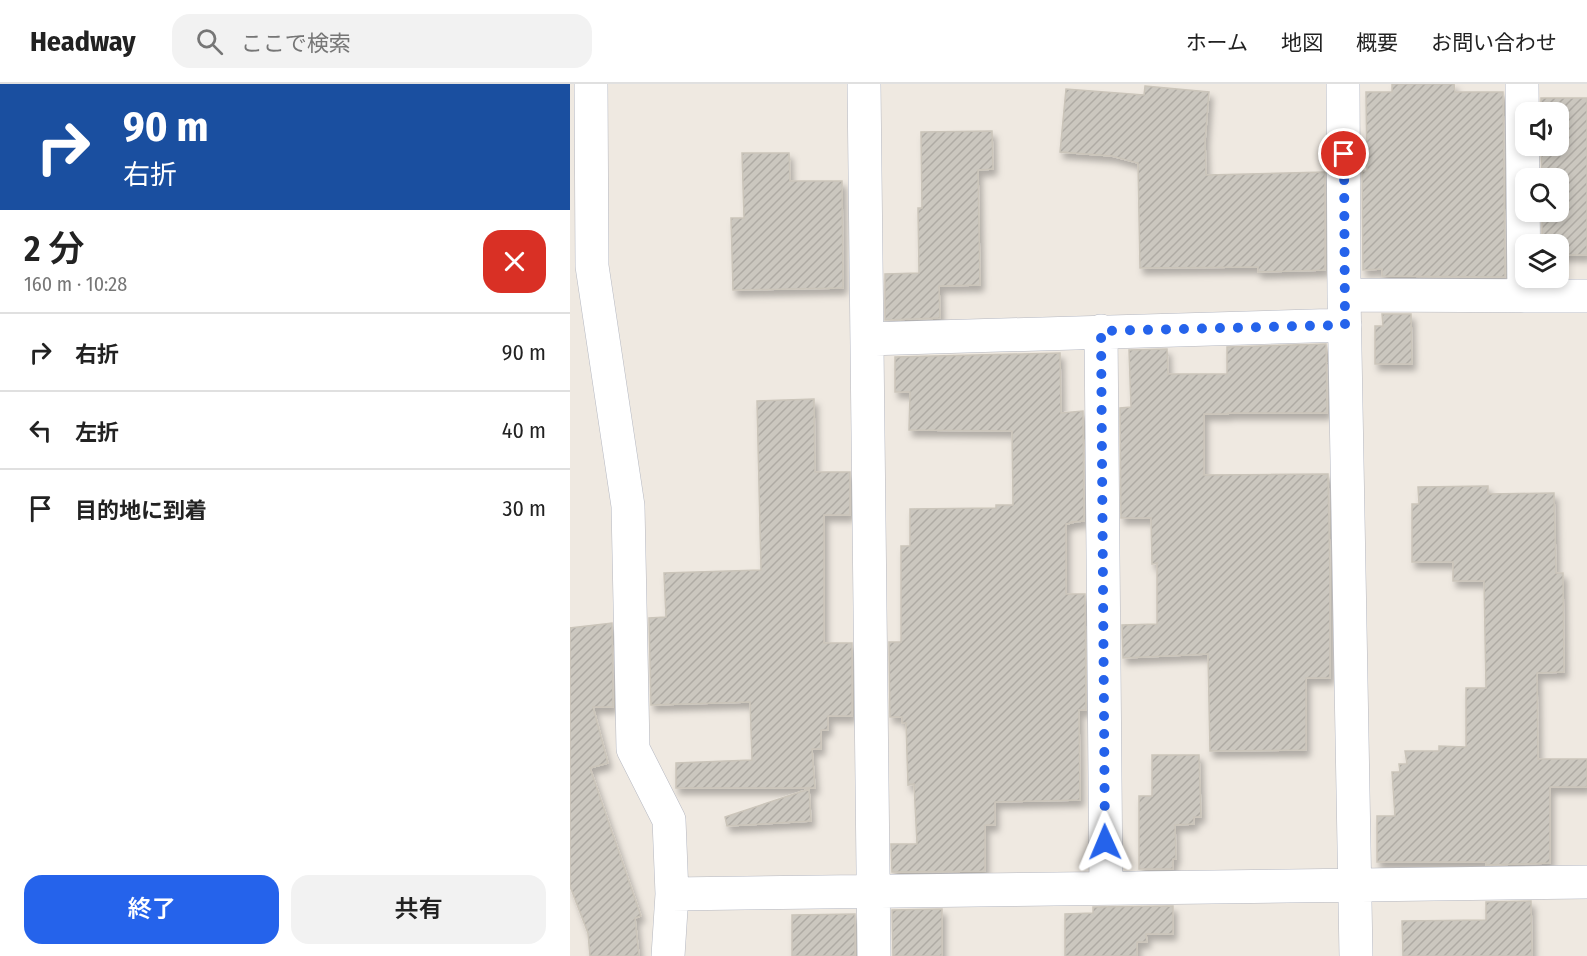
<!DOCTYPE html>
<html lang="ja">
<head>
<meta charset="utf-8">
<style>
	body { margin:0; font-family:"Fira Sans Condensed","Noto Sans JP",sans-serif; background:#f2f2f2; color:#222; height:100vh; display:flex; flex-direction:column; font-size:22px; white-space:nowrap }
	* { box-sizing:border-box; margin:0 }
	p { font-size:20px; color:#767676 }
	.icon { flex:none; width:33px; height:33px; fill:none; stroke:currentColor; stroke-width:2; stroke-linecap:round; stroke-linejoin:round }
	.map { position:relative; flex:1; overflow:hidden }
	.sheet { display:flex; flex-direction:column; background:#fff; width:570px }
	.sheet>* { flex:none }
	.top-card { background:#1a4fa0; color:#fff; overflow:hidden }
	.buttons { position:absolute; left:945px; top:18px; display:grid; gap:12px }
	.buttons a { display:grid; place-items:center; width:54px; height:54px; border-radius:12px; background:#fff; box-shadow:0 3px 9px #0003; font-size:30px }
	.pin { position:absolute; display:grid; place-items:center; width:51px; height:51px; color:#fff; margin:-26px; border:3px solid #fff; border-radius:50%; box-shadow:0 2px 6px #0007 }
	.me { position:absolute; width:66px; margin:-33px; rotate:359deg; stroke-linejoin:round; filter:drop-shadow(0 0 4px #0008) }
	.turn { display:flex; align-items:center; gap:21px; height:126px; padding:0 24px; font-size:27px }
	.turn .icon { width:78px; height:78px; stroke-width:2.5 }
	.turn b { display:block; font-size:42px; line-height:51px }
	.round { display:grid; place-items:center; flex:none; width:63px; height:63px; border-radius:18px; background:#f2f2f2 }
	.headline { display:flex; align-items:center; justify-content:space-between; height:102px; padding:0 24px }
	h1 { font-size:36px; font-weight:600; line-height:45px }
	.button { display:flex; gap:12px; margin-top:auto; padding:12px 24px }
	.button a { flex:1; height:69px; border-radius:18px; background:#2563eb; color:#fff; font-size:24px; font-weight:600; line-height:69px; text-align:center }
	.button a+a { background:#f2f2f2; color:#222 }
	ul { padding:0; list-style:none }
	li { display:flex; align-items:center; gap:18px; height:78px; padding:0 24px; border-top:2px solid #e0e0e0 }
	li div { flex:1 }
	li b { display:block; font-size:22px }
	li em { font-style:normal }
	header { display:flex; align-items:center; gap:36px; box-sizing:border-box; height:84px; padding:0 30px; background:#fff; border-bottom:2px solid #e0e0e0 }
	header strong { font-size:28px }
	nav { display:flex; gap:33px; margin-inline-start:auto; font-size:21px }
	.search { width:420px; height:54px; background:#f2f2f2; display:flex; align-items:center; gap:15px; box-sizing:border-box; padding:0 21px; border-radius:18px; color:#767676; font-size:22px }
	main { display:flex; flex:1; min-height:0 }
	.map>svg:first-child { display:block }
	.building { fill:url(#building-hatch); stroke:#cbc5ba; stroke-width:1.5; filter:url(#shadow) }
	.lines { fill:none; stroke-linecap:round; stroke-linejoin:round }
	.street-casing { stroke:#b4b7c1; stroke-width:34 }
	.street { stroke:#fff; stroke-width:33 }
	.route { stroke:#2563eb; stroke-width:10; stroke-dasharray:0 18 }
</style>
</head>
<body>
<header>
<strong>Headway</strong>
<div class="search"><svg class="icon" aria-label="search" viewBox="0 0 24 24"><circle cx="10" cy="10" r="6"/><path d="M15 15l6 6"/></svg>ここで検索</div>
<nav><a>ホーム</a><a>地図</a><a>概要</a><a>お問い合わせ</a></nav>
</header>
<main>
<section class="sheet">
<div class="top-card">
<div class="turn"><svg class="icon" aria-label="right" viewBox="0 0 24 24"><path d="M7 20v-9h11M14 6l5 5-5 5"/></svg><div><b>90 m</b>右折</div></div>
</div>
<div class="headline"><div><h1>2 分</h1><p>160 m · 10:28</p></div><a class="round" style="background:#d93025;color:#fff"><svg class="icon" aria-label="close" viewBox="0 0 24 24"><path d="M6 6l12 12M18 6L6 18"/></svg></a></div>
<ul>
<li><svg class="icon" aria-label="right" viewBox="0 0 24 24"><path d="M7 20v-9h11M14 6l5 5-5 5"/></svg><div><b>右折</b></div><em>90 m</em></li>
<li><svg class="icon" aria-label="left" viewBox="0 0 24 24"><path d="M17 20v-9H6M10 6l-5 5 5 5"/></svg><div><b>左折</b></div><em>40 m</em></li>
<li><svg class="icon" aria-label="arrive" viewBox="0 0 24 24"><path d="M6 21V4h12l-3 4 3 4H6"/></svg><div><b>目的地に到着</b></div><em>30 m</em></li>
</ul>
<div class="button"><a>終了</a><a>共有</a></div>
</section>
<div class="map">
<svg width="1017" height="872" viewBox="0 0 1017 872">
	<defs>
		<pattern id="building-hatch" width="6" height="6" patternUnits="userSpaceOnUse" patternTransform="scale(1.5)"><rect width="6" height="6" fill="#cbc7bf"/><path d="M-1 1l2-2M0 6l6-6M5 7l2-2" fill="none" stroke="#afaba4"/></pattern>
		<filter id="shadow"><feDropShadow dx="3.5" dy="6" stdDeviation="3" flood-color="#0004"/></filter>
	</defs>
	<rect width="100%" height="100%" fill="#efe9e1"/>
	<path class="building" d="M822,0h62l1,8h48l2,185 -123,-1v-7l-19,1 -1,-99h5l-1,-79h26z
		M575,2l64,6 -4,49 1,34 119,-3v98l-67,2v-5l-118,1 -2,-105 -26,-7 -52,-4 6,-63 78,6z
		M971,14h46v157h-29v-11h-16v-32h16v-34h-16l-1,-32h17v-34h-17z
		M422,47l1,38 -15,1 2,115 -41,1 1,32 -55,2v-46l34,-1 -1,-65h4l-1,-76z
		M172,69h47l1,28h52l1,107 -110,2 -2,-72h13z
		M812,230h29l1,50h-37v-38h8z
		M756,260l1,69h-99v1h-24v61l124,-1 2,103v101h-24v72l-96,1 -2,-97 -85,4 -1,-33 35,-1v-61l-5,1 -1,-46h-30l-1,-110 11,-1 -2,-57 38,-1 1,25h59v-27z
		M490,269l1,60 22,-2 1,110 -13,1 1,1 -6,1v70h19l1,116h-7l1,90 -85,2v23h-10v46l-93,1 -1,-28h26l-3,-60 -6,1 -2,-62h-4v-6h-12l-1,-75h12v-96h9v-37l86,-1v-3h17l-1,-74 -103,-1 1,-38h-15v-35z
		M244,315l1,73h35v43h-26v128h28v73h-24v14h-7v19h-9l3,39h-139v-25l76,-3 -2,-58 -99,3 -2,-87 17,-1 -2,-44 97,-3 -4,-169z
		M918,402v8l66,-1 2,80h7l1,99 -27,1 1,86h49v28h-37v76l-64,2v-3h-109v-46h18l-3,-44h8l-1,-8h8l-2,-13h34v-5l27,1v-59h20l-2,-107h-31v-19h-41v-58h7l-1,-17z
		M42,539l1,84h-20l15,56 -18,5 51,148 -6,2 4,38h-49l-2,-23 -18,-47v-258z
		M582,671h47l2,62h-7v7l-19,1 1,34h-3v10h-34v-73h13z
		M239,705l2,32 -84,5 -2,-9z
		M961,817l1,55h-129l-1,-35 84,-1v-18z
		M603,822v28h-27l1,8h-10v14h-72v-42l28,-1v-6z
		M372,825v47h-49l-1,-46z
		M285,830v42h-63v-41z"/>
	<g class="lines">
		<defs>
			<path id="street" d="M21,0l1,182 36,240 5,243 36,71 3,74 -4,62
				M294,0l10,872
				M773,0l1,211 12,661
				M952,0l2,212
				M774,211l243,1
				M531,247l5,557
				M297,255l478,-14
				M102,810l915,-12"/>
		</defs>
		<use href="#street" class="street-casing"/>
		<use href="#street" class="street"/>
	</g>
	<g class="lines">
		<path class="route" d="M535,758l-4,-511 244,-6 -1,-171"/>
	</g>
</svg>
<div class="buttons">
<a><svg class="icon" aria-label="sound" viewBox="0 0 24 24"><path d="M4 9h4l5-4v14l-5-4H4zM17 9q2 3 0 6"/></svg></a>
<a><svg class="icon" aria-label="search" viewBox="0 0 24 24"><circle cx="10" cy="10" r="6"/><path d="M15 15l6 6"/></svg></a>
<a><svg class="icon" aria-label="layers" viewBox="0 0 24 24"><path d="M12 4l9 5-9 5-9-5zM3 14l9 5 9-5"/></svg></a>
</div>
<div class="pin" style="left:774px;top:70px;background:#d93025"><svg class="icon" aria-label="arrive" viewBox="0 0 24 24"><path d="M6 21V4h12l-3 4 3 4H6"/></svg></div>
<svg class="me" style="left:535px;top:758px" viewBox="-20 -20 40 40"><path d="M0-17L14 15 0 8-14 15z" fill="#2563eb" stroke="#fff" stroke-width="4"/></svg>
</div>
</main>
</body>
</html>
